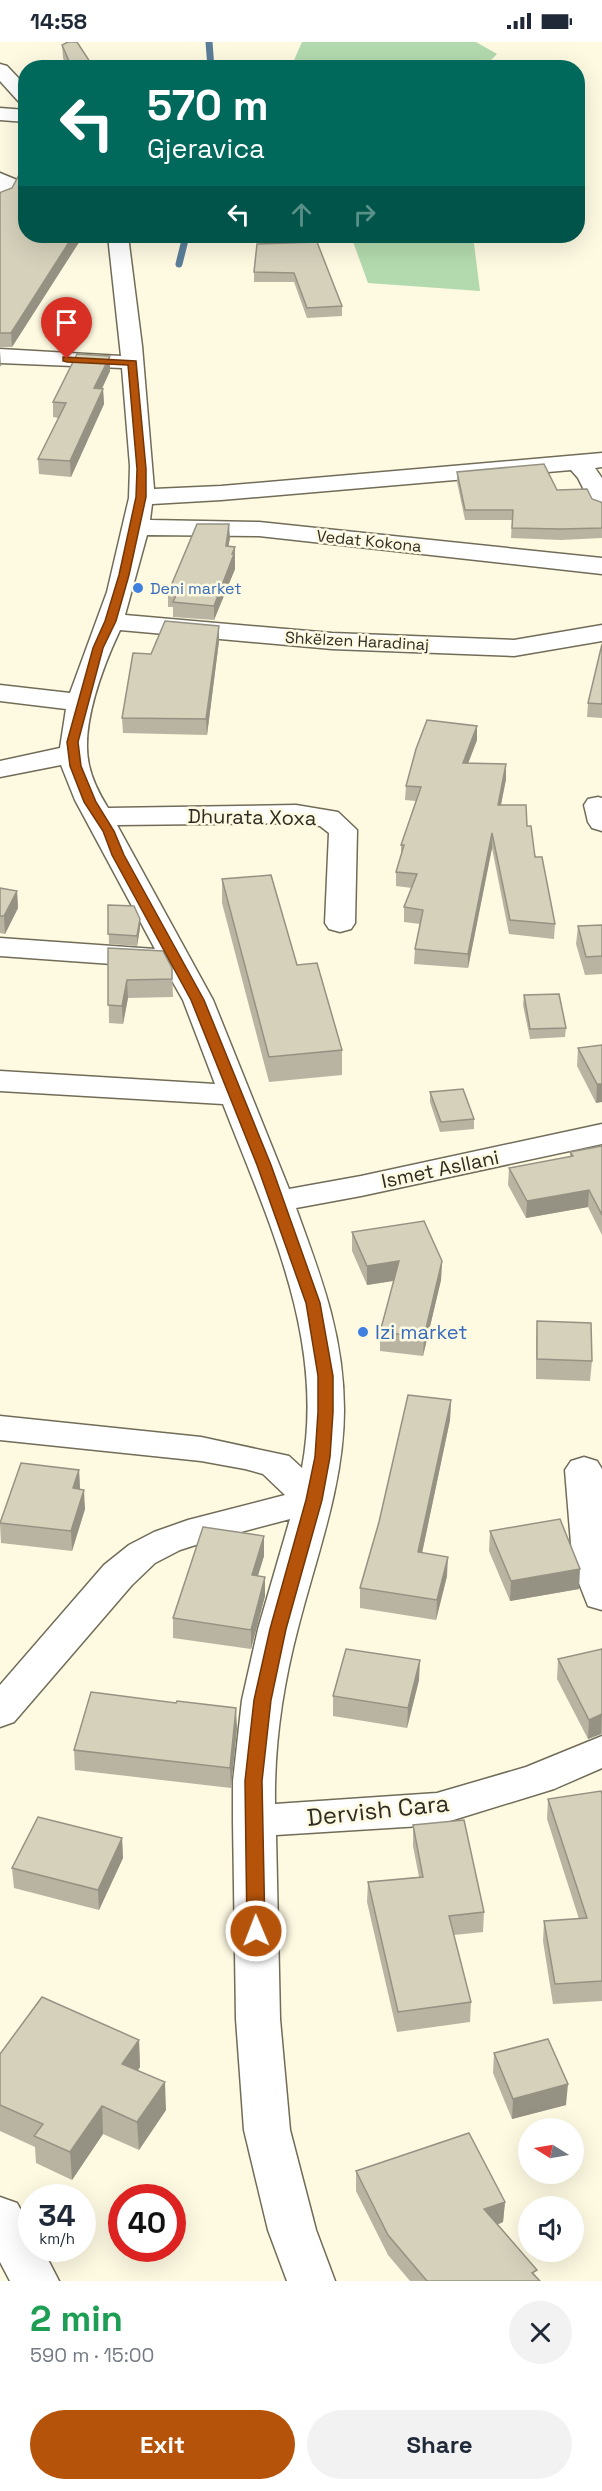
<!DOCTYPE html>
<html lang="en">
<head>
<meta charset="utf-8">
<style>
	body { margin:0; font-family:"Space Grotesk",sans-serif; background:#f2f2f3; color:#1f2937; height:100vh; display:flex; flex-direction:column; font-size:22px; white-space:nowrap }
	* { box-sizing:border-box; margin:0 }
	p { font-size:20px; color:#747a83 }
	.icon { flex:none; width:33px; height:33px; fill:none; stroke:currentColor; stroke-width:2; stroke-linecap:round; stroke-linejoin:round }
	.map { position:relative; height:2239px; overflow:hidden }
	.sheet { display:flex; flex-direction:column; background:#fff; flex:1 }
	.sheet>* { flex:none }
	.top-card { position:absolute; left:18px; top:18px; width:567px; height:183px; border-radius:24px; box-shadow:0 6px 24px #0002; background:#00695c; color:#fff; overflow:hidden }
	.needle { width:39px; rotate:281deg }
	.tools { position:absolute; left:518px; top:2076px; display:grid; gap:12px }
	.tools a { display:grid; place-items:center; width:66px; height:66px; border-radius:50%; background:#fff; box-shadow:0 6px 24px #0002; font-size:30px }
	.speed { position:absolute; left:18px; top:2142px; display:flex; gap:12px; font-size:30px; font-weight:700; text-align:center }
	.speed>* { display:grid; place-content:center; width:78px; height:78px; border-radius:50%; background:#fff; box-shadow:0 6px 24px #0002; line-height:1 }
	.speed small { font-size:15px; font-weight:400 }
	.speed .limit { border:9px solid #d22; background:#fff; color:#111 }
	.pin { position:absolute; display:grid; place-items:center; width:51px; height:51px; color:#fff; margin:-62px -26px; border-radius:50% 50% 50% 0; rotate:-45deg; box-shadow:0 0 6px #0007 }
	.pin .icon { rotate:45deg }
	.me { position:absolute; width:66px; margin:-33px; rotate:359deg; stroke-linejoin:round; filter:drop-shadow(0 0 4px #0008) }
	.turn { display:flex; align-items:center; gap:21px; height:126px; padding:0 30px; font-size:27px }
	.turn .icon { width:78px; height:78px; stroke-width:2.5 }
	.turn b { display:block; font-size:42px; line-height:51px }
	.lanes { display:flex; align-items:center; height:57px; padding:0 30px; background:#0003; justify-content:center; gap:30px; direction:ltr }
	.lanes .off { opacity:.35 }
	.round { display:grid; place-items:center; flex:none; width:63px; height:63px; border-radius:32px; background:#f2f2f3 }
	.summary { display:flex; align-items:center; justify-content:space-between; height:102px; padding:0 30px }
	h1 { font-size:36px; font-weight:800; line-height:45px; color:#1e9e55 }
	.action { display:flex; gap:12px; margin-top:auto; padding:12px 30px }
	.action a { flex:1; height:69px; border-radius:36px; background:#b45309; color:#fff; font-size:24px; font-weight:800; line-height:69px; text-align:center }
	.action a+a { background:#f2f2f3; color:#1f2937 }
	.status { display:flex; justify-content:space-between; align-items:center; height:42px; padding:0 30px; background:#fff; direction:ltr }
	.status svg { height:16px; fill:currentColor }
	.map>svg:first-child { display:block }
	.green { fill:#b3daae }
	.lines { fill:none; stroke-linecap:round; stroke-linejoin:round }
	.stream { stroke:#5b7e9a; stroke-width:7 }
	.minor-casing { stroke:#716c58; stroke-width:3 }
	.minor { fill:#fff; fill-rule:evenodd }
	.wall { fill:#b8b4a1 }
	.shaded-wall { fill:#969283 }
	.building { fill:#d6d1bb; stroke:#969283; stroke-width:1.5 }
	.route { fill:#b45309; stroke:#753606; stroke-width:1.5 }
	.shop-dot { fill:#3f7fe0; stroke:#fef9e1; stroke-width:2 }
	.labels { text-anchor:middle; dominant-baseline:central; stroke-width:5; stroke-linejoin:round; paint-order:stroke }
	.far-street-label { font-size:16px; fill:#2e2c23; stroke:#fef9e1 }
	.far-shop-label { font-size:16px; fill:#366cbe; stroke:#fef9e1; text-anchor:start }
	.street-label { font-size:20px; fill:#2e2c23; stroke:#fef9e1 }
	.shop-label { font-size:20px; fill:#366cbe; stroke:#fef9e1; text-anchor:start }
	.near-street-label { font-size:24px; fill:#2e2c23; stroke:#fef9e1 }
</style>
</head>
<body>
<div class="status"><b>14:58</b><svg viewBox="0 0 49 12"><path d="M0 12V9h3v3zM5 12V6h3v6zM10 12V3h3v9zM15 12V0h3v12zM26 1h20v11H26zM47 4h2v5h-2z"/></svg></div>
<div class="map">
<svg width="602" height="2239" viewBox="0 0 602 2239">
	<rect width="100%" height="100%" fill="#fef9e1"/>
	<path class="green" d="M302,0h174l21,12 -13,13h-193z
		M351,194h122l7,55 -112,-8z"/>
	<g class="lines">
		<path class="stream" d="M209,0l2,26
			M179,222l7,-28"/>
		<defs>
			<path id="minor" d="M0,22l7,2 19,20v18l-7,-2 -19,-21z
				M0,66l26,2v12l-26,-2z
				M0,131l17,7 3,4 -9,16 -11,4z
				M108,194h20l14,110 12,143 67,-3 381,-33v14l-7,1 7,10v32l-9,-2 -15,-30 -7,-8 -350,30 -69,4 -2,16 109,2 343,36v16l-343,-38 -112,-1 -22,80 207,18 182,7 88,-15v16l-88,15 -182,-7 -212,-19c-17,36 -40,96 -31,135 3,15 11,30 19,43l188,-3 42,7 19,18 -2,93 -4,6 -11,3 -11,-3 -4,-6 4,-90 -9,-7 -24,-3 -179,2 96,175 76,189 72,-13 241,-52v20l-241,52 -65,12c25,69 48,127 48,202 0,75 -28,147 -46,218 -15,57 -24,117 -23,176l162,-11 89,-26 76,-31v32l-48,21 -117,36 -161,10 4,184 10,111 26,100 19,51h-48l-19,-51 -24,-100 -8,-111 -3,-198v-40l9,-81 16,-71 32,-110 -79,21 -31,10 -25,13 -23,22 -118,137 -14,5v-42l104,-120 25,-20 25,-13 34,-12 97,-25 -22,-21 -18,-5 -44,-8 -201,-21v-24l201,21 88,19 13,12c24,-128 -34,-248 -79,-364l-223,-13v-20l215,13 -32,-84 -20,-35 -9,2 -154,-11v-18l155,11 -80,-149 -14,-35 -61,12v-16l60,-13 6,-39 -66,-8v-16l70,8 37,-101 22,-94 1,-32 -8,-98 -122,-5v-14l121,7z
				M598,755l4,1v33l-10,-3 -4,-6 -4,-17 4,-6z
				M584,1415l13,4 5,8v141l-14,-4 -15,-38 -8,-98 6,-9z
				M0,2155l17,6 15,27v18h10l17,33h-49l-10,-19z"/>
		</defs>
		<use href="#minor" class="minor-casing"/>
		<use href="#minor" class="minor"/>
	</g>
	<path class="wall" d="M62,3l32,23h-27l-4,-10z
		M26,84v110h57l-71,111h-12v-153l12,-6 12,-16 -4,-20 -1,-14h2l-1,-11z
		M257,202l85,62v10l-35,2 -13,-36h-40v-10z
		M110,314v15l-8,18h1l1,15 -33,73 -32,-3 -1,-15 20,-41 -5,-1v-15z
		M457,430l100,18 35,9 10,5v34l-41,2 -50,-2 1,-18h-47l-8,-38z
		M230,496l-2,8 7,15v8l-21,51 -41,-3v-10h-5v-14z
		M219,599l-12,94 -84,-2 -1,-15 29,-64z
		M602,602v74l-15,-1 1,-14z
		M477,684v14l-9,23 38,16 -5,26 26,21 28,98 -1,15 -45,-5 -17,-86 -24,120 -54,-4 1,-15 5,-25 -16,-2v-15l8,-19 -16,-2v-14l5,-16v-11l15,-44 -11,-1 1,-14z
		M222,837l75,86 45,85v25l-73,7 -47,-179z
		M0,846l17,3 1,17 -13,26 -5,-1z
		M108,863l32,23 -3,18 -28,-2z
		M602,883v49l-17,1 -9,-31 2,-18z
		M108,906l64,20 1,29 -45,1 -5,26 -14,-1z
		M524,953l42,33 -1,9 -35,2 -7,-34z
		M602,1003l-6,58 -19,-37 1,-18z
		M430,1050l44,27v10l-34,3 -10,-30z
		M602,1104v89l-14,-28 -62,11 -18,-33 1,-17 61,-11v-5z
		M352,1190l90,29 -1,19 -18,76 -43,-5v-19l14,-51 -27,4 -15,-34z
		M537,1279l55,40 -2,20 -54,-2v-39z
		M451,1358l-1,20 -28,133 25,23 -11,44 -76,-12v-20z
		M79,1428l1,19 5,20 -13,42 -71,-8 -1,-20z
		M490,1489l89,58 -69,12 -21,-50z
		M264,1494v20l-6,20 7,20 -14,53 -78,-11v-20z
		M602,1607v86l-1,-1 -13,5 -31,-60 1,-20z
		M419,1638l-12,48 -74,-12v-20z
		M237,1686l-6,60 -156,-18 -1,-20z
		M602,1752v207l-49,3 -10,-63 1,-20 35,-2 -32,-100 1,-20z
		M413,1783l71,87 -1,20 -29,3 17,67 -1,20 -73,10 -30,-130 1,-20 51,-5 -6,-31z
		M122,1796l1,20 -24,52 -85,-22 -2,-20z
		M139,1998l1,27 -2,3 28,40 -27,40 -36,-16 -31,46 -36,-17 -1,-16 -35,-16v-77z
		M494,2011l72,52 -54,14 -19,-46z
		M356,2129l149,31 -2,20 -6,3 43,56h-130l-22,-26 -32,-64z"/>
	<path class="shaded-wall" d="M73,194h10l-71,111 -1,-14z
		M0,309l1,14 -1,2z
		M110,314v15l-15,32 -1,-15z
		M103,347l1,15 -33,73 -1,-16z
		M229,482l1,14 -4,22v-14z
		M235,505v22l-21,51v-14z
		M219,584v15l-12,94 -1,-16z
		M477,684v14l-14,37v-14z
		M506,722v15l-8,40v-14z
		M492,791v15l-24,120v-14z
		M17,849l1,17 -13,26 -1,-18z
		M140,877v9l-3,18v-10z
		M127,938l1,18 -5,26 -1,-18z
		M597,1042h5v18l-6,1z
		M589,1148l-1,17 -62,11 1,-17z
		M399,1219l-1,19 -31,5v-19z
		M442,1219l-1,19 -18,76 1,-19z
		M451,1358l-1,20 -32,152v-20z
		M79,1428l1,20 -7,-2z
		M84,1448l1,19 -13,42 -1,-20z
		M264,1494v20l-12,38v-19z
		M448,1515l-1,19 -11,44 1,-20z
		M580,1527l-1,20 -69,12 1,-20z
		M265,1535v19l-14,53v-19z
		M420,1618l-1,20 -12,48 1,-20z
		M236,1666l1,20 -6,60 -1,-20z
		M602,1672l-1,20 -13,5 1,-19z
		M122,1796l1,20 -24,52 -1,-20z
		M139,1998l1,27 -16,24 -2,-27z
		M165,2040l1,28 -27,40 -2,-28z
		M568,2042l-2,21 -54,14 1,-20z
		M102,2064l1,28 -31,46 -2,-28z
		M505,2160l-2,20 -20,8 1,-21z"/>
	<path class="building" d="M68,0h9l17,26h-22l-10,-23z
		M26,84v42l-7,-30h5l-4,-11z
		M21,129l5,1v64h47l-62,97h-11v-139l1,-2 11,-4z
		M317,200l25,64 -35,2 -13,-35 -40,-1 3,-28z
		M77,312l33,2 -16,32 9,1 -33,72 -32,-2 28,-56 -13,-1z
		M544,422l13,26 30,-1 5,10 9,3 1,2v24l-41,1 -49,-1 1,-18h-48l-8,-38z
		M197,482h32l-3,22 9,1 -3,7h2l-20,52 -41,-4 4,-9h-9z
		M165,579l54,5 -13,93 -84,-1 11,-65 18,1z
		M602,602v60l-14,-1z
		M427,678l50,6 -14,37 43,1 -8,41h28l1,21h4l4,31h7l13,67 -45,-4 -18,-87 -24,121 -53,-5 8,-39 -19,-3 13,-33 -21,-2 8,-27h-3l20,-58 -15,-1 10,-37z
		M271,833l26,90 20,-2 25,87 -73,7 -47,-178z
		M0,846l17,3 -13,25h-4z
		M108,863l26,1 6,13 -3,17 -29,-2z
		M602,883v31l-16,1 -8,-31z
		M108,906l55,3 9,17v11l-45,1 -5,26 -14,-1z
		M559,952l7,34 -36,1 -6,-34z
		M602,1003v39h-5l-19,-36z
		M463,1047l11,30 -33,3 -11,-30z
		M602,1104v69l-13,-25 -62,11 -18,-33 64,-12 -3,-4z
		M424,1179l18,40 -18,76 -44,-5 19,-71 -32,5 -15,-34z
		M537,1279l54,2 1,38 -55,-2z
		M408,1353l43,5 -33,152 30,5 -11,43 -77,-12 19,-66z
		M21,1421l58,7 -6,18 11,2 -13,41 -71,-8z
		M560,1477l20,50 -69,12 -21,-50z
		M203,1485l61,9 -12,39 13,2 -14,53 -78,-12z
		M346,1607l74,11 -12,48 -75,-12z
		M602,1607v65l-13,6 -31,-61z
		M91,1650l85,11 1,-2 59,7 -6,60 -156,-18z
		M601,1749l1,3v187l-47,3 -11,-63 43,-3 -39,-119z
		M38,1775l84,21 -24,52 -86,-22z
		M464,1778l20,92 -35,4 22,86 -73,10 -30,-130 55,-5 -10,-52z
		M42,1955l97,43 -17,24 43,18 -28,40 -35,-16 -32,46 -36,-16 9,-12 -43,-19v-51z
		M548,1997l20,45 -55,15 -19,-46z
		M469,2091l36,69 -21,7 53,61 -5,3 8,8h-113l-39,-46 -32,-64z"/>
	<path class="route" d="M63,315l73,4 10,108v28l-17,78 -13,46 -13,27 -25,94 3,24 15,36 18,29 10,24 80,145 67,165 49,138 13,73v36l-3,45 -8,43 -36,129 -15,71 -9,81 3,150 -3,5 -6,2 -6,-2 -3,-5 -2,-150 9,-81 16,-71 36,-129 9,-43 3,-45v-36l-12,-73 -49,-138 -66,-165 -79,-145 -9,-24 -19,-29 -14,-36 -3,-24 26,-94 12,-27 14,-46 17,-78 1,-28 -9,-104 -61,-3 -4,-1z"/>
	<g class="shop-dot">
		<circle cx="138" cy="546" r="6"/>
		<circle cx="363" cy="1290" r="6"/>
	</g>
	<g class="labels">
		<g class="far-street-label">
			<text transform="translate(369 499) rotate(6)">Vedat Kokona</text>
			<text transform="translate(357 599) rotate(3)">Shkëlzen Haradinaj</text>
		</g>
		<g class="far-shop-label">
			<text x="150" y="546">Deni market</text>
		</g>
		<g class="street-label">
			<text transform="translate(252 775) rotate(1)">Dhurata Xoxa</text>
			<text transform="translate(440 1127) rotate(-12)">Ismet Asllani</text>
		</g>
		<g class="shop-label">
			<text x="375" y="1290">Izi market</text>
		</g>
		<g class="near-street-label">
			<text transform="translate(378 1768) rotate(-6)">Dervish Cara</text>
		</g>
	</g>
</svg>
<div class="tools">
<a><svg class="needle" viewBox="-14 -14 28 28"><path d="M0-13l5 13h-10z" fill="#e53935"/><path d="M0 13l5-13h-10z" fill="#747a83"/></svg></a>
<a><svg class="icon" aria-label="sound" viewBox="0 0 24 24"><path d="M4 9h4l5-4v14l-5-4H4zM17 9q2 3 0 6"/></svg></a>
</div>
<div class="speed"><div>34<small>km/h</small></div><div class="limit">40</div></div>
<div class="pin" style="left:67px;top:317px;background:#d93025"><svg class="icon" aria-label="arrive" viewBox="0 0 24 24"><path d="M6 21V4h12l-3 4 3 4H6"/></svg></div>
<svg class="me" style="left:256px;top:1889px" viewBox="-20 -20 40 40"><circle r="17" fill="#b45309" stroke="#fff" stroke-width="3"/><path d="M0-11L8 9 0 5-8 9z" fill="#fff"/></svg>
<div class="top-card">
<div class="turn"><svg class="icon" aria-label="left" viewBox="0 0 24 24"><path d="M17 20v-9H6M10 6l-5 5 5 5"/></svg><div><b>570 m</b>Gjeravica</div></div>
<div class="lanes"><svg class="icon" aria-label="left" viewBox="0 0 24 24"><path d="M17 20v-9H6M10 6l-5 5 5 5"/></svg><svg class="icon off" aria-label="ahead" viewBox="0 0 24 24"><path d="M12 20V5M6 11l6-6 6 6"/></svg><svg class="icon off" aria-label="right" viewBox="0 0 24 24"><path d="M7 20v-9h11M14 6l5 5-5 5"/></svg></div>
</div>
</div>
<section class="sheet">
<div class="summary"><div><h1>2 min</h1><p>590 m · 15:00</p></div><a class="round"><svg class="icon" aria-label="close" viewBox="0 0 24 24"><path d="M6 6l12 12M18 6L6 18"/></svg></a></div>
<div class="action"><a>Exit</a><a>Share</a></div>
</section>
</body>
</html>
